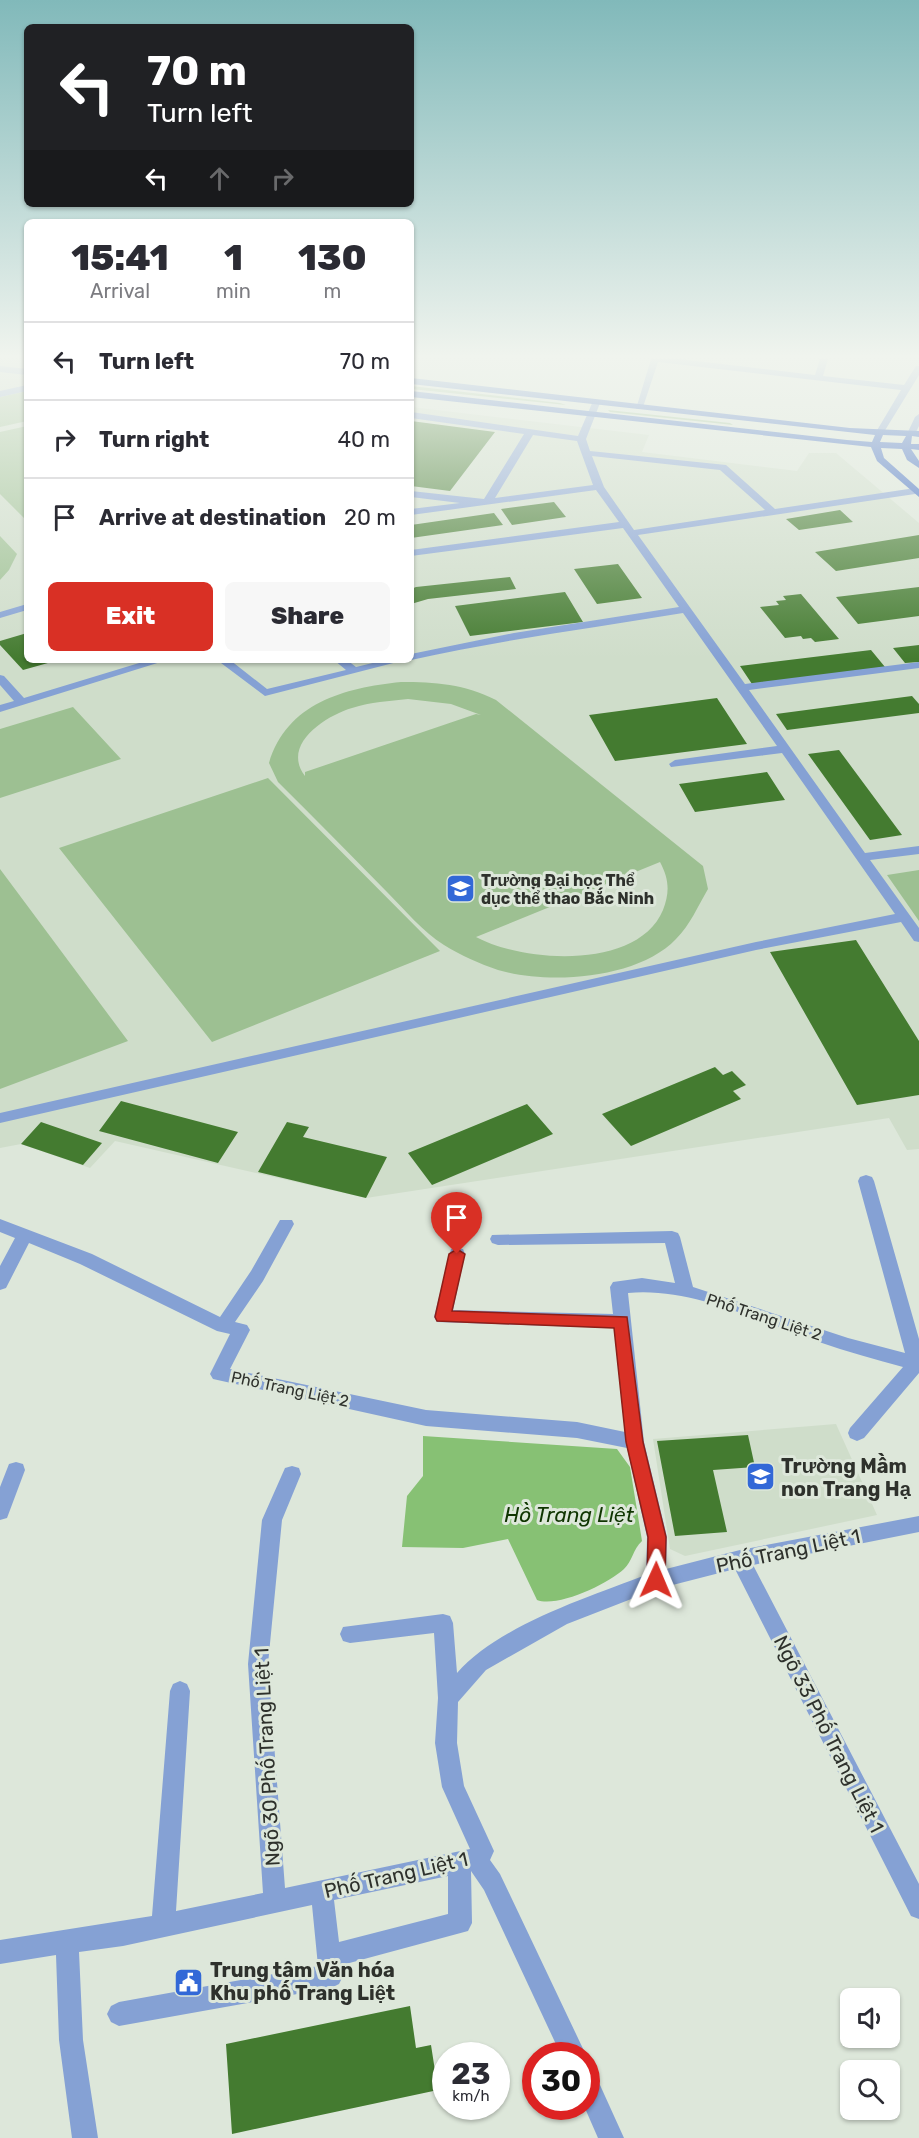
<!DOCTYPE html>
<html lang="en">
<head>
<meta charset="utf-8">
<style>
	body { margin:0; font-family:Rubik,sans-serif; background:#f7f7f7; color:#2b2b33; height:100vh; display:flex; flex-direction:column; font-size:22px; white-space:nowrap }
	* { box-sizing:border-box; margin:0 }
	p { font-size:20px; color:#7c7c81 }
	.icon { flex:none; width:33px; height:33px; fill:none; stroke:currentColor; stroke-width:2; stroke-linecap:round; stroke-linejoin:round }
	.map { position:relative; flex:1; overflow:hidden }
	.details { position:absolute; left:24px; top:219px; width:390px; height:444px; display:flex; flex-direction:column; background:#fff; border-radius:9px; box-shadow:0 2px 4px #0004 }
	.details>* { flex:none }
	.hud { position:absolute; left:24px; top:24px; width:390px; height:183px; border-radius:9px; box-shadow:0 2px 4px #0004; background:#202124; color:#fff; overflow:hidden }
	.controls { position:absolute; left:840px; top:1988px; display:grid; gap:12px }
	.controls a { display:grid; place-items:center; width:60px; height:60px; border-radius:9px; background:#fff; box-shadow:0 2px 4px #0004; font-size:30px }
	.speed { position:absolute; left:432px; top:2042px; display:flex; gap:12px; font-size:30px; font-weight:700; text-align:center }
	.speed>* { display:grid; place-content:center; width:78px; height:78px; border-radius:50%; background:#fff; box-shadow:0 2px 4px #0004; line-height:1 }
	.speed small { font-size:15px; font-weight:400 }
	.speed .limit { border:9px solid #d22; background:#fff; color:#111 }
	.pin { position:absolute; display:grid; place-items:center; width:51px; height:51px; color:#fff; margin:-62px -26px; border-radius:50% 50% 50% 0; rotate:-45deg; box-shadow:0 0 6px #0007 }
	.pin .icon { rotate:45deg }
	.me { position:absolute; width:66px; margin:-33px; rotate:1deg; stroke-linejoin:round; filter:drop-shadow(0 0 4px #0008) }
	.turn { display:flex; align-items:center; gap:21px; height:126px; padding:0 24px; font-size:27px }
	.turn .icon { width:78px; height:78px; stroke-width:2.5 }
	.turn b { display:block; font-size:42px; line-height:51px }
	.lanes { display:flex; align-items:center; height:57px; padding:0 24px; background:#0003; justify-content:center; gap:30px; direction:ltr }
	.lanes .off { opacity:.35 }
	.eta { display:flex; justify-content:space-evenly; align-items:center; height:102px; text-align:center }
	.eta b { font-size:36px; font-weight:800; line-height:42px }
	.action { display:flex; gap:12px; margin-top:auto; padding:12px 24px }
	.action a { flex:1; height:69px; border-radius:9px; background:#d93025; color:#fff; font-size:24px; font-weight:800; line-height:69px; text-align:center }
	.action a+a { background:#f7f7f7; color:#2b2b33 }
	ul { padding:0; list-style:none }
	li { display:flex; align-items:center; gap:18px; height:78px; padding:0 24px; border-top:2px solid #e1e1e2 }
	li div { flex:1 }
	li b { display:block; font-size:22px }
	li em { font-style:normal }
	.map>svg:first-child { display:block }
	.built { fill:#cfddca }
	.green { fill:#9dc092; fill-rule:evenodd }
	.water { fill:#87c174 }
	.building { fill:#447b30 }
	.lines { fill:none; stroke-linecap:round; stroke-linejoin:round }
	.minor { fill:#85a1d4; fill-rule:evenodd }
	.major { fill:#3563c0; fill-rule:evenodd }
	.route { fill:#d93025; stroke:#8d1f18; stroke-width:1.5 }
	.labels { text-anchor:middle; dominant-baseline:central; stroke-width:6; stroke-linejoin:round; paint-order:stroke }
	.poi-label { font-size:16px; font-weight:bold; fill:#2e312c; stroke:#dde7da; text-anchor:start }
	.street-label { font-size:16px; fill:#2e312c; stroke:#dde7da }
	.near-poi-label { font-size:20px; font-weight:bold; fill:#2e312c; stroke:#dde7da; text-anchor:start }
	.near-street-label { font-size:20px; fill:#2e312c; stroke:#dde7da }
	.near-water-label { font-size:21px; font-style:italic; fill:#0f3500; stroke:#dde7da }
</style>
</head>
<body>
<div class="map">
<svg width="919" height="2138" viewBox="0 0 919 2138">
	<rect width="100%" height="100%" fill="#dde7da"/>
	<path class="built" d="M0,359l27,1v300h384v-253l238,28 -7,17 155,19 12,-18h27l83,70v626l-12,1 -18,-32 -523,80 -251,-57 -25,27 -69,-24 -21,4z
		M836,1424l41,91 -192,41 -15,-7 -17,-110z"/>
	<path class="green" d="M411,386l149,17 6,2 -155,-16z
		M27,391v30l-27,6v-30z
		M608,410l122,13 3,2 -123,-13z
		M27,426v95l-27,-27v-62z
		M0,536l17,18 -8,16 -9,10z
		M401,682c34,0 64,2 95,18l207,166 5,23c-10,17 -18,36 -32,50 -38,40 -127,46 -178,31 -18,-6 -38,-15 -54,-25 -21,-13 -39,-35 -57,-53 -36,-37 -72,-73 -109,-110l-9,-19c18,-60 75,-75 132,-81zM408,699l43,5 30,11 -5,-1 -171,58v4c-24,-31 20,-60 47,-68 19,-6 37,-7 56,-9zM660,862c9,17 10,30 3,48 -25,60 -139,53 -187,27z
		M73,707l48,52 -121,39v-69z
		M268,778l172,173 -228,91 -153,-194z
		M0,869l128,172 -128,48z
		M919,870v51l-32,-46z"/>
	<path class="water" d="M423,1436l194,13 13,18 12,74c-9,8 -10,21 -18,28 -16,15 -67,39 -87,31l-29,-61 -45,9 -61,-1 5,-51 16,-20z"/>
	<path class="building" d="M411,421l84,11 -45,59 -39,-5z
		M554,502l12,15 -54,8 -11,-16z
		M840,510l13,12 -54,8 -13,-11z
		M494,513l9,12 -92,13v-13z
		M919,535v23l-83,13 -21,-19z
		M618,564l24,34 -45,6 -23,-35z
		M510,577l6,12 -88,10 -17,5v-15l5,-2z
		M919,587v29l-61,8 -22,-27z
		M565,592l18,30 -113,14 -15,-30z
		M801,594l38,45 -24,3 -4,-4 -8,1 -2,-3 -16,2 -25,-31 19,-2 -3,-4 10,-1 -3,-4z
		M27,633v27l28,1 -32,9 -23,-25v-4z
		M919,645v17l-14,1 -12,-15z
		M871,650l14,17 -133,17 -12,-18z
		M912,696l7,8v9l-132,17 -11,-16z
		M717,698l30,46 -132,17 -26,-46z
		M839,750l63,85 -32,5 -62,-86z
		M767,772l18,28 -90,12 -16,-28z
		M856,940l63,101v54l-62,10 -87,-153z
		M715,1067l8,8 9,-4 14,14 -13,6 8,8 -110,47 -29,-32z
		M121,1101l117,31 -20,31 -119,-32z
		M527,1104l26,30 -121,51 -24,-32z
		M41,1122l61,21 -19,22 -62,-21z
		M287,1122l22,5 -6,10 84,20 -21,41 -108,-26z
		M748,1435l7,32 -42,3 14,62 -52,4 -18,-95z
		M410,2006l6,42 15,-3 7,45 -206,44 -6,-90z"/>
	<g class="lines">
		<path class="minor" d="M651,359h28l136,16 5,-16h8l-5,17 81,9 12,-19h3v9l-35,57 -4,3 -4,-3 25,-42 -243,-28 -15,45 -7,2z
			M0,366l27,3v6l-27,-3z
			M27,385v6l-27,6v-6z
			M593,401l7,2 -14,36 4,12 136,14 49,44 140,-21 4,2 -4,4 -277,41 107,149 174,-22v6l-170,22 116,163 54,-7v8l-49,6 49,68v14l-5,-1 -13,-19 -145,28 -756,173v-10l756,-171 139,-28 -113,-161 -111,14 -2,-3 6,-4 102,-14 -94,-133c-91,15 -182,27 -272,47h-1l1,-6 103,-21 165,-26 -56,-79 -212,28v-6l208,-28 -23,-32 -185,25v-6l49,-6 -49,-6v-6l73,8 40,-65 -113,-16v-6l167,24zM533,435l44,6 16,44 -98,13zM592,456l128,14 45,40 -131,20 -30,-43z
			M919,414v12l-4,8 -7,2 -1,-2 8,-17z
			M27,604v6l-27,8v-6z
			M149,660h18l-167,52v-7l14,-4 -14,-16v-10l4,1 20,22z
			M217,660h13l37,29 79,-19 -12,-10h13l9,7 29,-7h20l-140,36z
			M866,1175l6,2 2,4 45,158v34l-55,65 -7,3 -7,-3 -2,-5 2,-5 53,-61c-28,-8 -56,-15 -84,-25 -60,-20 -126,-55 -191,-49l16,149 23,95 -1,32 74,-19 179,-34v16l-166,33 166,319v35l-8,-3 -176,-347 -78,20 -90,35 -81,46 -28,32 -1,41 7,43 30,65 -4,9 10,14 86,181h-25l-77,-165 -13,-19 1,52 -4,8 -126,34 1,11 -4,8 -8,4 -212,38 -8,-4 -4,-8 4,-8 8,-4 199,-36 -6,-61 -189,41 -44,6 4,88 15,98h-26l-13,-98 -3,-85 -56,9v-24l152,-24 18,-225 3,-7 7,-3 7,3 3,7 -14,220 87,-18 -15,-229 14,-144 23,-52 7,-2 7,2 2,6 -19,46 -14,144 17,224 185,-39 -28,-62 -7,-44 3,-45 -4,-65 -84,10 -7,-2 -3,-7 3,-7 100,-13 7,2 3,7 4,50c41,-47 131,-76 189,-98l1,-38 -20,-89 -50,-10 -151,-12 -213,-47 -3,-5 20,-40 -13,-3 -137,-67 -51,-21 -23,45 -6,2v-24l15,-28 -15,-6v-13l92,35 128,63 31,-46 29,-51h12l2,4 -31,57 -28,41 12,3 3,5 -20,39 196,41 151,12 48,10 -11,-104 -177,-6 -3,-5 17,-68h12l2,5 -12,56 160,4 -3,-27 3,-5 29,-4 33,5 -10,-40 -167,2 -6,-2 -2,-4 2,-4 180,-4 6,2 2,4 13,50 155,51 57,15 -47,-172 2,-4zM448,1876v38l-109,28 -5,-42z
			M16,1462l7,2 2,6 -18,48 -7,2v-33l9,-23z
			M586,2071l9,3 29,64h-26l-14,-32h2z"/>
		<path class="major" d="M411,378l439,50 69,3v6l-7,-1 -1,8h8v6l-8,-1 8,12v7l-12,-8 -5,-11 -21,-1 3,10 35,31v8l-42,-36 -6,-14 -460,-50v-6l436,49 25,2 3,-7 -464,-51zM883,435l23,1 -4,7 -22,-1z"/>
	</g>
	<linearGradient id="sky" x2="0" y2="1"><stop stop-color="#81b9ba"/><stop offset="0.54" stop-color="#f0f4ee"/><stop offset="1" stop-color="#f0f4ee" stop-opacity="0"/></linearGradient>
	<rect width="919" height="659" fill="url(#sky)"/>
	<path class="route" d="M457,1249l8,5 -13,57 175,6 16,125 23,95 -1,43 -3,6 -6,3 -6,-3 -3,-6 1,-43 -22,-95 -12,-114 -177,-7 -2,-4 14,-63z"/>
	<defs>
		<symbol id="university-square" viewBox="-11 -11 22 22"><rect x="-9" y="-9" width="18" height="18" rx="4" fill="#3268d7" stroke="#dde7da"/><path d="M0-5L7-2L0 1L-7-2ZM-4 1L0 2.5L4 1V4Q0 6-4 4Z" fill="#fff"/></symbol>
		<symbol id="school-square" viewBox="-11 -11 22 22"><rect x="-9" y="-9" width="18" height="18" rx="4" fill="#3268d7" stroke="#dde7da"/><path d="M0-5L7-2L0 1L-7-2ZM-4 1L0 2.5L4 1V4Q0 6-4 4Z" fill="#fff"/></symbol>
		<symbol id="civic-square" viewBox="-11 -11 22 22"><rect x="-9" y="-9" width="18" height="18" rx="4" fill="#3268d7" stroke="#dde7da"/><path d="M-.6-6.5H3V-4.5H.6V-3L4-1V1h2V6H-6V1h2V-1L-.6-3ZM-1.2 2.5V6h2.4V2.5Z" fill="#fff"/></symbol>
	</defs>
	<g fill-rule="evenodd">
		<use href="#university-square" x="444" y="872" width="33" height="33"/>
		<use href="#school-square" x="744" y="1460" width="33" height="33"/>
		<use href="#civic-square" x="172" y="1966" width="33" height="33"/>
	</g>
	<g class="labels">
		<g class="poi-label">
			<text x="481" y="880">Trường Đại học Thể<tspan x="481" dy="18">dục thể thao Bắc Ninh</tspan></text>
		</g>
		<g class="street-label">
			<text transform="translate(764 1317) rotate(18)">Phố Trang Liệt 2</text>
			<text transform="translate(290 1389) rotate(12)">Phố Trang Liệt 2</text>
		</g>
		<g class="near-poi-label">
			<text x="781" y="1466">Trường Mầm<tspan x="781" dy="23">non Trang Hạ</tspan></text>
			<text x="210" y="1970">Trung tâm Văn hóa<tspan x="210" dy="23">Khu phố Trang Liệt</tspan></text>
		</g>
		<g class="near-street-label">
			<text transform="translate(788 1551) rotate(-12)">Phố Trang Liệt 1</text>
			<text transform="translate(829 1734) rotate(63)">Ngõ 33 Phố Trang Liệt 1</text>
			<text transform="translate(267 1757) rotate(-93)">Ngõ 30 Phố Trang Liệt 1</text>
			<text transform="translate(396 1875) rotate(-13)">Phố Trang Liệt 1</text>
		</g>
		<g class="near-water-label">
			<text x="569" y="1514">Hồ Trang Liệt</text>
		</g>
	</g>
</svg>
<div class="controls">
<a><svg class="icon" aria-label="sound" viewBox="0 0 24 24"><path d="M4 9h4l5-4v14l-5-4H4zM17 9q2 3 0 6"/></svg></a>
<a><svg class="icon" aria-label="search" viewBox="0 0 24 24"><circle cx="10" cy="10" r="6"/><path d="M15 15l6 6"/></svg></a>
</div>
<div class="speed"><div>23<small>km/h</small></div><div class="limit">30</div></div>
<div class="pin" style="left:457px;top:1254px;background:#d93025"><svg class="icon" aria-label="arrive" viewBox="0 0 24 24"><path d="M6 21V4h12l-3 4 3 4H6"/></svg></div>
<svg class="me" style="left:656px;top:1580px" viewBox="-20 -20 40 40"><path d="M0-17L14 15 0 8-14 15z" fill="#d93025" stroke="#fff" stroke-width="4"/></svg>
<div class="hud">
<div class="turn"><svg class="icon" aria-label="left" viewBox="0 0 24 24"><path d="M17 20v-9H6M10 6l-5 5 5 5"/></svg><div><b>70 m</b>Turn left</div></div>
<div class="lanes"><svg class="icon" aria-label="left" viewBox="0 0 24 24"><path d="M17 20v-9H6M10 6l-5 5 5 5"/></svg><svg class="icon off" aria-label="ahead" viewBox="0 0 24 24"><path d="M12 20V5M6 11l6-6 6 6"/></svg><svg class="icon off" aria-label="right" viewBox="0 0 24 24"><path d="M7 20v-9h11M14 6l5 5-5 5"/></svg></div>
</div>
<section class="details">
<div class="eta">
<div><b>15:41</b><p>Arrival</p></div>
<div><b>1</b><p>min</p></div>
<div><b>130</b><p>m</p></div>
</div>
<ul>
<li><svg class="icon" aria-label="left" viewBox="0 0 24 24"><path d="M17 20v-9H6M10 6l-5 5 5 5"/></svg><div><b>Turn left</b></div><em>70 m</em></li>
<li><svg class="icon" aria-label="right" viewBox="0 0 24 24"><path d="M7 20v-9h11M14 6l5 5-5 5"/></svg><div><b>Turn right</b></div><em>40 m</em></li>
<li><svg class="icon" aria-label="arrive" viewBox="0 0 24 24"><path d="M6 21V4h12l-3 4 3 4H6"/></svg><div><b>Arrive at destination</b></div><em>20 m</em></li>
</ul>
<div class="action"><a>Exit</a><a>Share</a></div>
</section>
</div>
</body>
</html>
